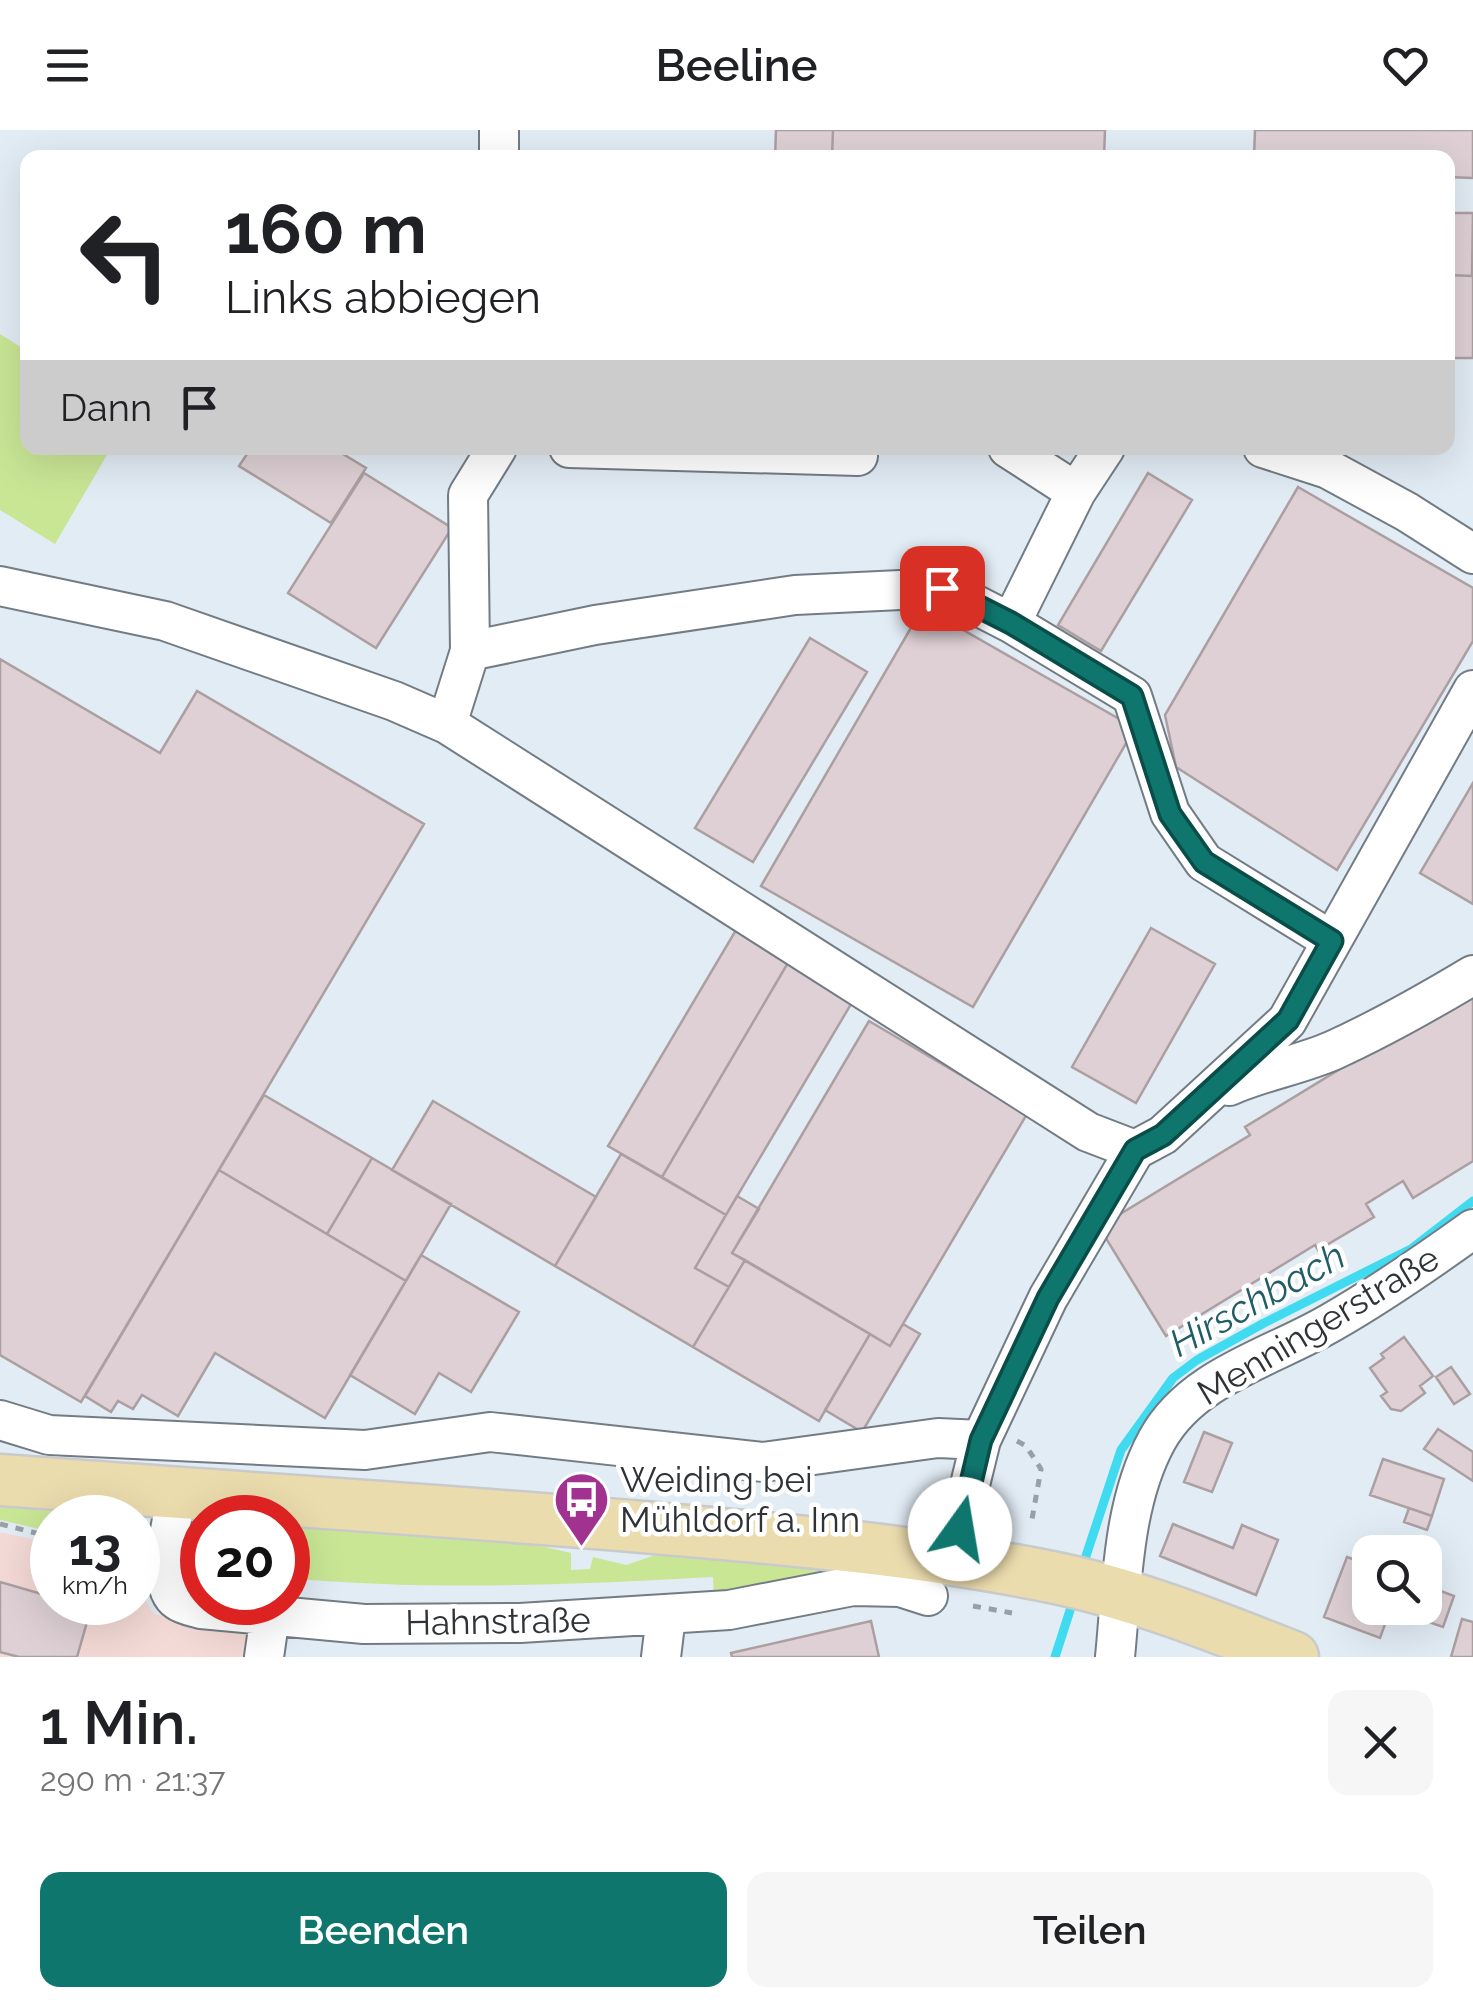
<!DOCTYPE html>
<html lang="de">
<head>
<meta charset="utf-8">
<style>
	body { margin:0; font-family:Raleway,sans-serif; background:#f6f6f6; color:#202124; height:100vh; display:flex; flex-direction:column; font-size:38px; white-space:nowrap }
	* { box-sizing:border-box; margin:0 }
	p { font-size:32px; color:#757577 }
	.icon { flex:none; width:55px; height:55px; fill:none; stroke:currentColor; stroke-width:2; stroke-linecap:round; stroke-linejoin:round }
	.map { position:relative; height:1527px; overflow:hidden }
	.drawer { display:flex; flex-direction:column; background:#fff; flex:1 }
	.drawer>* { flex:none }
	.banner { position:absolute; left:20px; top:20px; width:1435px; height:305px; border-radius:20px; box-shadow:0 10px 40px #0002; background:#fff; color:#202124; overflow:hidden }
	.controls { position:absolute; left:1352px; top:1405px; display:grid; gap:20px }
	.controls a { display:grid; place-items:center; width:90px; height:90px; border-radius:20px; background:#fff; box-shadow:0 10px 40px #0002; font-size:50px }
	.speed { position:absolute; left:30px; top:1365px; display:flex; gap:20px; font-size:50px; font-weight:700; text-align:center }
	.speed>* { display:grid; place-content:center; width:130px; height:130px; border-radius:50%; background:#fff; box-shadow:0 10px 40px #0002; line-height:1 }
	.speed small { font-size:25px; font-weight:400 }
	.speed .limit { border:15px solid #d22; background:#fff; color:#111 }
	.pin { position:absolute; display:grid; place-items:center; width:85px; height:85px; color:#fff; margin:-42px; border-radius:20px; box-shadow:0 5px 15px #0006 }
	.me { position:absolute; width:110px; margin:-55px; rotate:13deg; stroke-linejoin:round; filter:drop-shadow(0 0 8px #0008) }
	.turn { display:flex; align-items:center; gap:35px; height:210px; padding:0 40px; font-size:45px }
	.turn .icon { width:130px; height:130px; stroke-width:2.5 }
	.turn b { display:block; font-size:70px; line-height:85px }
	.then { display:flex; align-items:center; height:95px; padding:0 40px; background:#0003; gap:20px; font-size:38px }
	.round { display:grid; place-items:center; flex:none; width:105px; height:105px; border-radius:20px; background:#f6f6f6 }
	.overview { display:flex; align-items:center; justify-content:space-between; height:170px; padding:0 40px }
	h1 { font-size:60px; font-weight:600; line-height:75px }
	.button { display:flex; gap:20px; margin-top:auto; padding:20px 40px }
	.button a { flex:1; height:115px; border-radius:20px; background:#0f766e; color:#fff; font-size:40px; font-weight:600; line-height:115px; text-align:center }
	.button a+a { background:#f6f6f6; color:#202124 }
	header { display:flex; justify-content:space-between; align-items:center; height:130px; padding:0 40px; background:#fff; font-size:45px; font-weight:600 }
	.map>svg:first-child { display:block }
	.commercial { fill:#f4dad7 }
	.green { fill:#c9e695 }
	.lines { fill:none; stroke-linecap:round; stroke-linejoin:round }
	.stream { stroke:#40dbf0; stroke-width:9 }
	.building { fill:#ded0d4; stroke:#ac9fa2; stroke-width:2.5 }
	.minor-casing { stroke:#737c84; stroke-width:42 }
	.major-casing { stroke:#c9cacb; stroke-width:55 }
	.path { stroke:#98a0a6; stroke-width:5; stroke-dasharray:8 8; stroke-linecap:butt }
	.minor { stroke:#fff; stroke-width:38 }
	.major { stroke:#ebdcad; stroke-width:50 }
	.route-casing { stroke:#0a4d48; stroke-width:25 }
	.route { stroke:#0f766e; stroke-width:18 }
	.labels { text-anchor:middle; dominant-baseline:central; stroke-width:9; stroke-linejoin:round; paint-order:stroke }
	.street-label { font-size:35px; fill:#2f3336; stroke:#fff }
	.poi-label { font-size:35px; fill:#2f3336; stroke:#fff; text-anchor:start }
	.water-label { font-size:38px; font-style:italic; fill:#205d66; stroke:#fff }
</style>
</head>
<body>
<header><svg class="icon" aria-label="menu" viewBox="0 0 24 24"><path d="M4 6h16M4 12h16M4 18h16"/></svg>Beeline<svg class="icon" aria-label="heart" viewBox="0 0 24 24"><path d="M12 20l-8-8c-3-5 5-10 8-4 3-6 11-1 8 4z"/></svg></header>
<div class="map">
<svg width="1473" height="1527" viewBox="0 0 1473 1527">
	<rect width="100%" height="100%" fill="#e2ecf5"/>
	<path class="commercial" d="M0,1402l52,11v59h86v-41l8,40 8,13 126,27 -4,16h-276z"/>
	<path class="green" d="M0,204l27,17 1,97h83l-56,96 -55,-34z
		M0,1376l1,1 118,10 -67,1v14l-52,-12z
		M288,1388l176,10 107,25v17l19,-1 3,-12 33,8 56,-19 236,24 -204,29 -1,-22c-142,8 -284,14 -425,1z"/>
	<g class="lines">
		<path class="stream" d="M1082,1438l39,-118 52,-72 24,-18 67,-37 147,-74 62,-48
			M1055,1527l19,-59"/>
	</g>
	<path class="building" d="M776,0h57l-1,28h-57z
		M833,0h272l-1,28h-272z
		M1255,0h218v48l-25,-1v-19h-194z
		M1448,83h25l-1,63 -24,-1z
		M1448,145l25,1v82h-25z
		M251,318h82l33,20 -35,55 -92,-57z
		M364,343l88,55 -76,120 -88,-55z
		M1148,343l44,27 -91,151 -43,-26z
		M1298,357l175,101v53l-136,229 -161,-103 -11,-52z
		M923,477l212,121 -162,279 -212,-121z
		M810,508l57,34 -114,190 -58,-34z
		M0,529l160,94 37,-62 227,133 -343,578 -81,-47z
		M1473,653v121l-53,-31z
		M739,795l53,31 -130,221 -54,-31z
		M1151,798l64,36 -79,139 -64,-36z
		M792,826l65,38 -131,221 -64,-38z
		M1473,858v173l-60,37 -10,-17 -37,23 8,13 -56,33 -3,-5 -149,91 -67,-109 151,-92 -5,-8z
		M869,891l158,93 -137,232 -158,-93z
		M264,965l108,63 -45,76 -108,-64z
		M433,971l163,96 -41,69 -163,-96z
		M621,1024l105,61 -31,53 34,19 -36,60 -138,-81z
		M372,1028l79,46 -45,77 -79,-47z
		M219,1040l187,111 -81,137 -110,-65 -37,63 -36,-21 -9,14 -15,-8 -7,11 -26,-16z
		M737,1066l22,13 -27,44 13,7 -16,27 -34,-19z
		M421,1125l98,57 -48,80 -32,-19 -24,41 -65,-39z
		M745,1130l125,74 -51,87 -126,-74z
		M903,1194l17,10 -58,98 -37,-22 45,-76 20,12z
		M1404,1207l29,39 -13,10 5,7 -24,18 -10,-2 -10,-13 6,-4 -17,-24 14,-10 -3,-4z
		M1451,1237l19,27 -16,10 -18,-27z
		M1438,1299l35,23v29l-49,-32z
		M1204,1302l28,11 -20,49 -28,-10z
		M1383,1329l61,20 -12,37 -62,-21z
		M1409,1378l23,8 -5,14 -23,-8z
		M1173,1394l60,24 9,-23 36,15 -22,55 -96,-39z
		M1347,1427l23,8v43h21l-11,30 -56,-21z
		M0,1452l52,15v5h20l19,6 -14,49h-58l-19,-5z
		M1425,1455l29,11 -11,31 -23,-8 5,-11z
		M1462,1489l11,3v35h-22z
		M871,1491l8,36h-147l-1,-4z"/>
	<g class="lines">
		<defs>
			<path id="minor" d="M499,28v-28
				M569,318l289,8
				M1008,318l68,44
				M1263,318l65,21 79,43 66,42
				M0,456l165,35 229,80 53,23 641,408 47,18
				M1011,493l121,73 38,117 34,49 128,79
				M470,521l-2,-156 29,-47
				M447,594l23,-73 125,-26 200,-30 148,-7 68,35 65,-131 29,-44
				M1229,956c34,-15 71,-21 105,-36 48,-22 94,-48 139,-75
				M0,1290l49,15 316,15 125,-18 273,30 175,-24 43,2
				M177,1364c-4,24 -23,91 1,107 5,4 16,6 23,8l163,15 156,-1 209,-13 124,-24 47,1 28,9
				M952,1428l29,-118 67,-142 87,-148 28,-15 124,-114 186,-331
				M264,1527l6,-42
				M661,1527l5,-41
				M1115,1527c7,-70 7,-153 42,-217 35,-64 116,-83 175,-118 49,-28 95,-60 141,-93"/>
			<path id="major" d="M0,1350c214,16 429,29 643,47 139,12 277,23 413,51 81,17 161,49 237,79"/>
		</defs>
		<use href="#minor" class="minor-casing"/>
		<use href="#major" class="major-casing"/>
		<path class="path" d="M1017,1311l9,5 15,23 -9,50
			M0,1394l52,13
			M973,1476l39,7"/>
		<use href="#minor" class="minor"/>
		<use href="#major" class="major"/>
	</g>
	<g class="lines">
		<defs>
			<path id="route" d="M942,458l69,35 121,73 38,118 34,48 128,79 -44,79 -125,115 -28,15 -87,148 -67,142 -21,89"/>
		</defs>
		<use href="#route" class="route-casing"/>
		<use href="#route" class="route"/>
	</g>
	<defs>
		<symbol id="bus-pin" viewBox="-11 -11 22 30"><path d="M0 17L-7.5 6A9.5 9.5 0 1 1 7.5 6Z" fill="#a13290" stroke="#fff"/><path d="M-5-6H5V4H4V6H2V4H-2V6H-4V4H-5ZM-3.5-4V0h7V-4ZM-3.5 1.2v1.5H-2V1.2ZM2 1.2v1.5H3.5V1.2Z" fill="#fff"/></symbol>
	</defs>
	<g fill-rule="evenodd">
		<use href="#bus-pin" x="550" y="1338" width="63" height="86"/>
	</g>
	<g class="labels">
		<g class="street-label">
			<text transform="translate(1318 1195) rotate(-31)">Menningerstraße</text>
			<text transform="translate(498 1491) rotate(-1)">Hahnstraße</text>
		</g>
		<g class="poi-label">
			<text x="620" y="1349">Weiding bei<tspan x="620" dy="40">Mühldorf a. Inn</tspan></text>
		</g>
		<g class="water-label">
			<text transform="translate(1257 1169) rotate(-29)">Hirschbach</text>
		</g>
	</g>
</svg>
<div class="controls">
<a><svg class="icon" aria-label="search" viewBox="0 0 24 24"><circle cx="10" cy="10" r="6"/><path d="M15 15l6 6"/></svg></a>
</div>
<div class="speed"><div>13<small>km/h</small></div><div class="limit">20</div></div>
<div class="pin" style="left:942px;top:458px;background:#d93025"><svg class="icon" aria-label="arrive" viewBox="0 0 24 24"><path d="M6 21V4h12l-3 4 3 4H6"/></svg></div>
<svg class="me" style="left:960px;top:1399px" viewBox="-20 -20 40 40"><circle r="19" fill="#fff"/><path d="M0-13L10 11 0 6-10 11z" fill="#0f766e"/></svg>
<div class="banner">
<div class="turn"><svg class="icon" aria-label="left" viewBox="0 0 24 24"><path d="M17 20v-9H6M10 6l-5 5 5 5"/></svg><div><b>160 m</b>Links abbiegen</div></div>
<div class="then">Dann<svg class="icon" aria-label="arrive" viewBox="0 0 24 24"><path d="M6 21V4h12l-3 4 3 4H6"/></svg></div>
</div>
</div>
<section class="drawer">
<div class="overview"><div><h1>1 Min.</h1><p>290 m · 21:37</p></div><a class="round"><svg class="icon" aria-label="close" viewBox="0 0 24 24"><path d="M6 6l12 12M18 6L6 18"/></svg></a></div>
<div class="button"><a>Beenden</a><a>Teilen</a></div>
</section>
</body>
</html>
